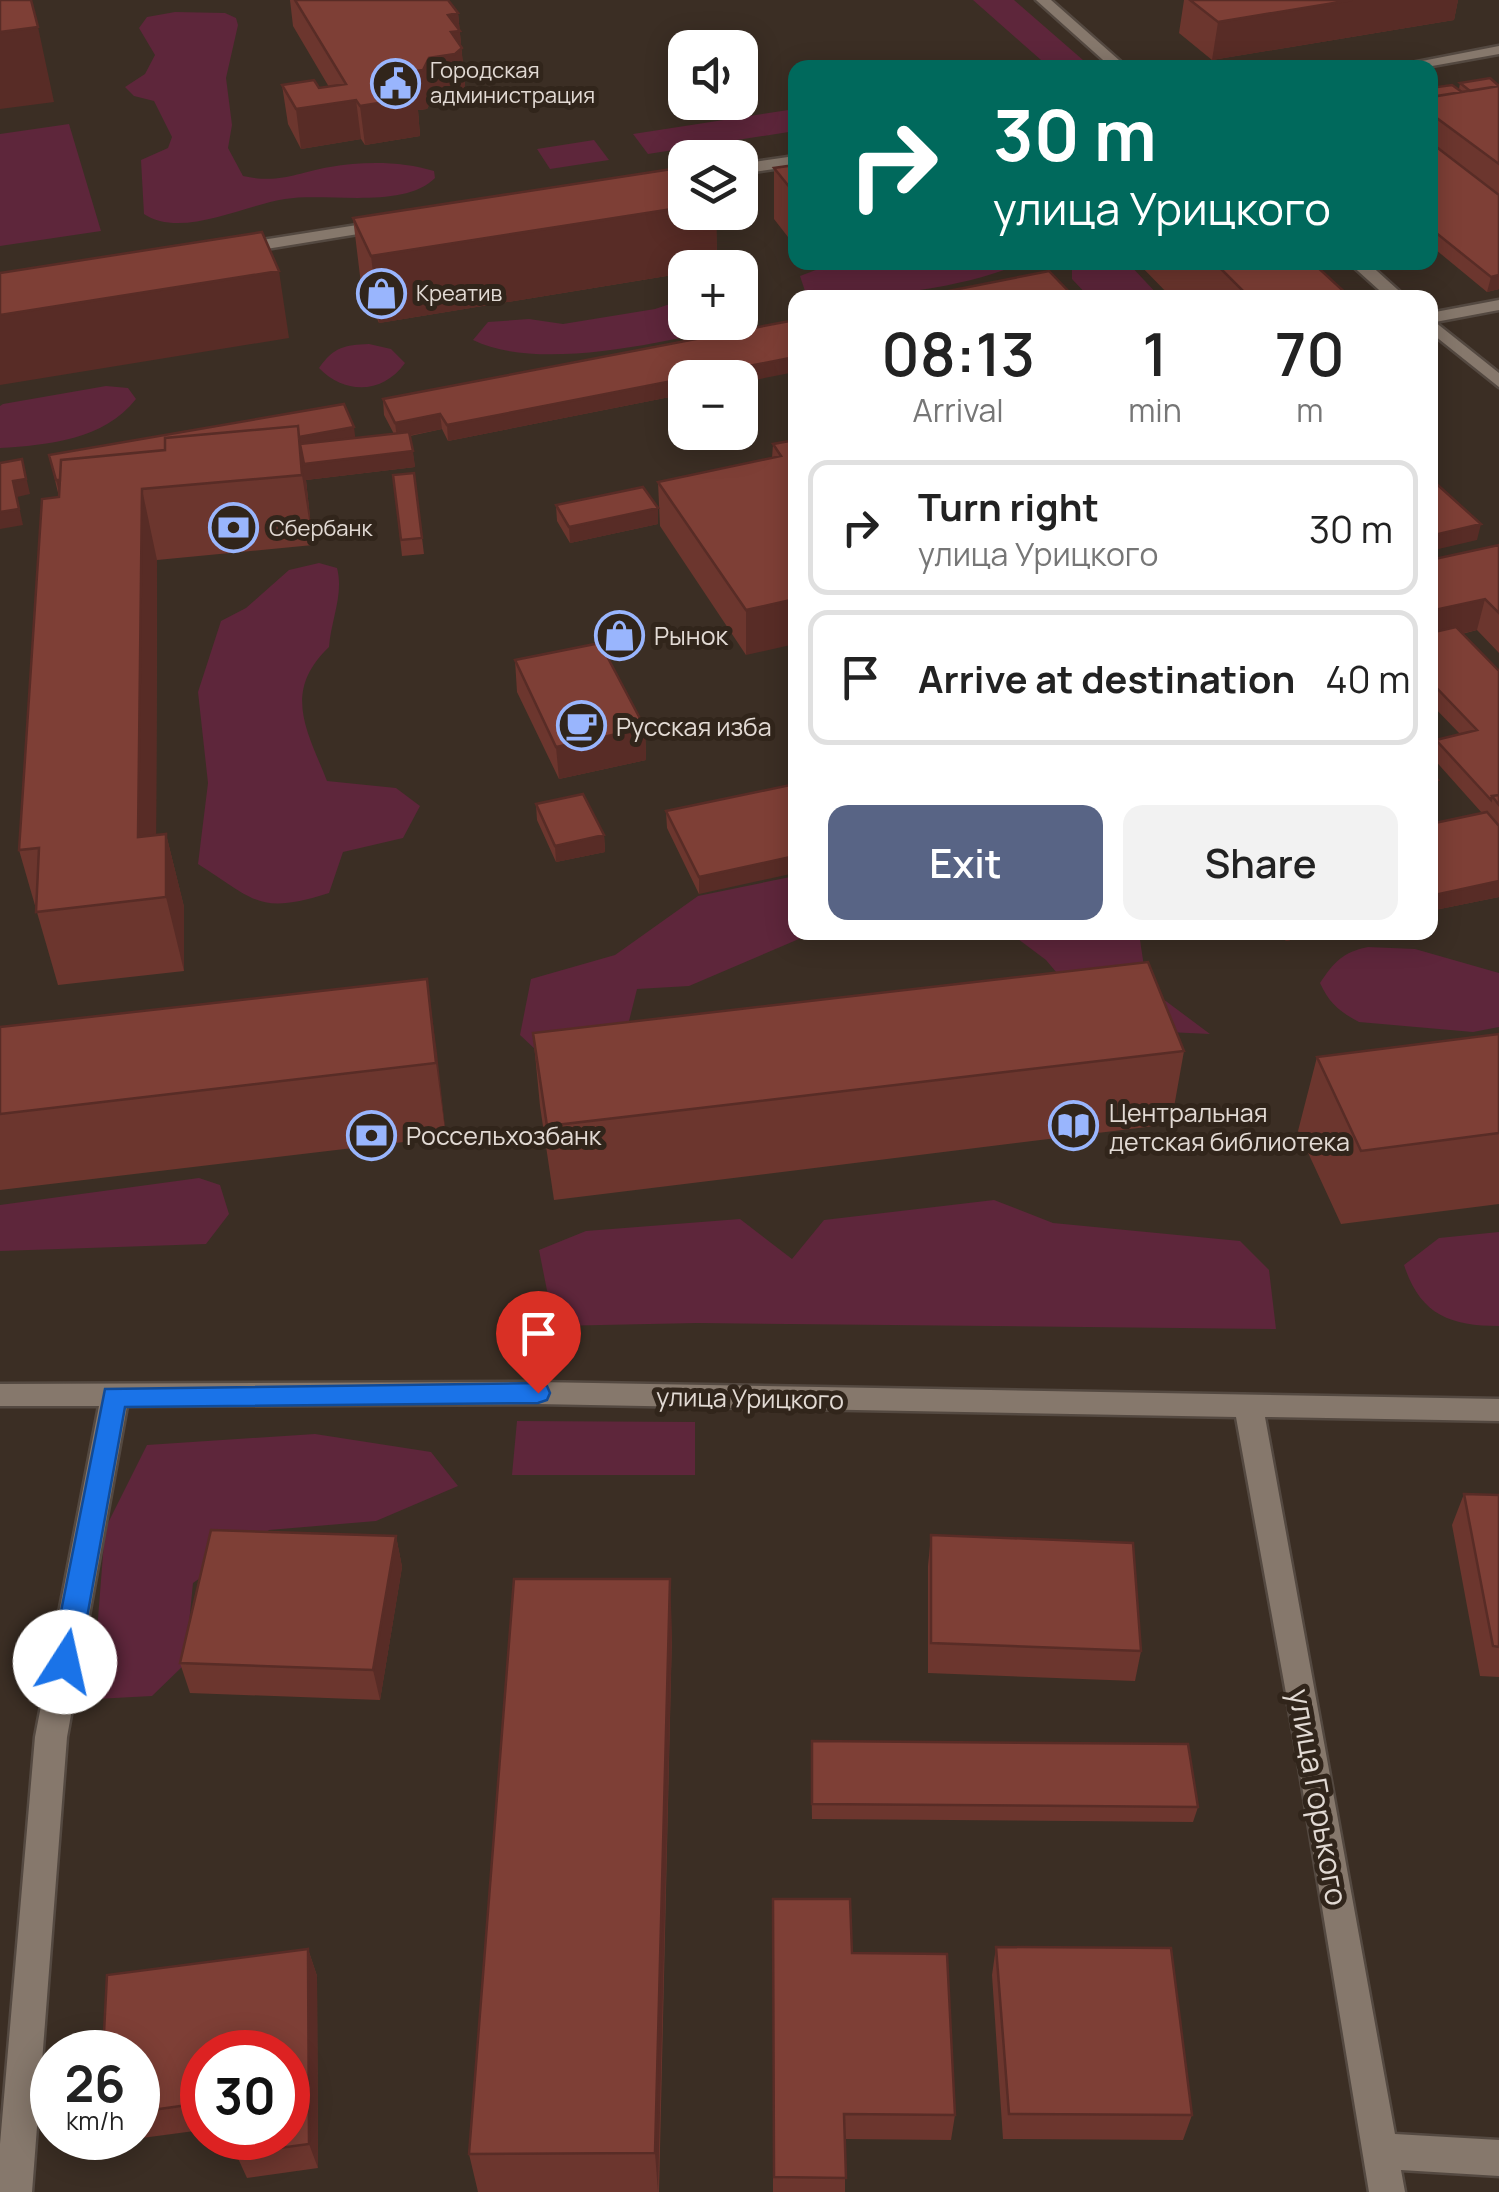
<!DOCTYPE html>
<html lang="en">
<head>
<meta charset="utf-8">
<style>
	body { margin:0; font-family:Manrope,sans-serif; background:#f2f2f2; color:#222; height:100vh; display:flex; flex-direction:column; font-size:38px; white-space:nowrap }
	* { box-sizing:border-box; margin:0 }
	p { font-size:32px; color:#767676 }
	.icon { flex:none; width:55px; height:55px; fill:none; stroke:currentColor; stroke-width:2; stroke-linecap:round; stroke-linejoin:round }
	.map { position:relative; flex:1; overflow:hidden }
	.sheet { position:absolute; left:788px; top:290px; width:650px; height:650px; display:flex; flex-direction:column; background:#fff; border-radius:20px; box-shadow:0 5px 25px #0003 }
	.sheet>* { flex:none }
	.banner { position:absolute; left:788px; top:60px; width:650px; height:210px; border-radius:20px; box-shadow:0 5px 25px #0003; background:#00695c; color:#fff; overflow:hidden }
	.controls { position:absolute; left:668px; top:30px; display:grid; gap:20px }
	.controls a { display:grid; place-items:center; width:90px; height:90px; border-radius:20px; background:#fff; box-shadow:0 5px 25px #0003; font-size:50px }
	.speed { position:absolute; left:30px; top:2030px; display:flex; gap:20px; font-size:50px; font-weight:700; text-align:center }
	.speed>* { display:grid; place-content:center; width:130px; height:130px; border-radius:50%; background:#fff; box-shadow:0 5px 25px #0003; line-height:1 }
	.speed small { font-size:25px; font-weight:400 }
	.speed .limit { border:15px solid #d22; background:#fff; color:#111 }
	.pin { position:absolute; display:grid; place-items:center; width:85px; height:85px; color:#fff; margin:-102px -42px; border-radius:50% 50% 50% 0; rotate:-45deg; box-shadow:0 0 10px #0007 }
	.pin .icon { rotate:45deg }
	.me { position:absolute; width:110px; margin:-55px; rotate:10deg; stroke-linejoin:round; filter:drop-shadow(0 0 8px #0008) }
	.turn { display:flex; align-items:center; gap:35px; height:210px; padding:0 40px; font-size:45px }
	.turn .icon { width:130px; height:130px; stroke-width:2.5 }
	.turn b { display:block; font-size:70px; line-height:85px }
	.eta { display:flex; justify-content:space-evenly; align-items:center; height:170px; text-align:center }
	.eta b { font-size:60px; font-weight:600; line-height:70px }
	.cta { display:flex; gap:20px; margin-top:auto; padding:20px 40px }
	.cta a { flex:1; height:115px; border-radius:20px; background:#586485; color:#fff; font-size:40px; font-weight:600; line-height:115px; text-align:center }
	.cta a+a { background:#f2f2f2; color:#222 }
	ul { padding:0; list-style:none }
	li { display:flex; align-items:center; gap:30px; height:135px; margin:0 20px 15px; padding:0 20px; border:5px solid #e0e0e0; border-radius:20px }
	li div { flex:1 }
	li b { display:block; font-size:38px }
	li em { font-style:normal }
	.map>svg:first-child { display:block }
	.green { fill:#5e263b }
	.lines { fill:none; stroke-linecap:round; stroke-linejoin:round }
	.service-casing { stroke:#544941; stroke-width:5 }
	.minor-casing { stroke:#544941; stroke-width:5 }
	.tertiary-casing { stroke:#544941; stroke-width:5 }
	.service { fill:#86786c; fill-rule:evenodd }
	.minor { fill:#86786c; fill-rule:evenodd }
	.tertiary { fill:#86786c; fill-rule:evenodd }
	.wall { fill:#6c362e }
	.shaded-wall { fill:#582c26 }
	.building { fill:#7e3f36; stroke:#582c26; stroke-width:2.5 }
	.route { fill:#1a73e8; stroke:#114b97; stroke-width:2.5 }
	.labels { text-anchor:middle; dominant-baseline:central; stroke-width:10; stroke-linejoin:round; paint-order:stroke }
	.far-poi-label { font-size:22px; fill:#e2dad4; stroke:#31251b; text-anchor:start }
	.poi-label { font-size:25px; fill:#e2dad4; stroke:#31251b; text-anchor:start }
	.street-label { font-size:25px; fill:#e2dad4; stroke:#31251b }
	.near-street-label { font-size:30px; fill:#e2dad4; stroke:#31251b }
</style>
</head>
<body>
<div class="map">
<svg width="1499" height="2192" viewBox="0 0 1499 2192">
	<rect width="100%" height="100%" fill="#3b2e24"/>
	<path class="green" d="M973,0h41l77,67h-42z
		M175,12l50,1 11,5 2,7 -12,53 6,47 -4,23 15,28c38,8 52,-3 87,-9 32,-6 73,-6 104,4l1,7c-32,32 -109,14 -150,21 -40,6 -104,40 -141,15l-3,-54 27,-12 4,-11 -18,-36 -20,-5 -9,-9 20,-13 10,-19 -16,-27 8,-11z
		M795,109v22l-147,23 -15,-20z
		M69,124l32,107 -101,15v-112z
		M594,140l15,20 -59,9 -13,-20z
		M870,262h153v1c-67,27 -144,35 -216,34l-7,-21 21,-8z
		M1079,263h49l32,34h-71l-17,-18v-9z
		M740,286l12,8 5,17 -8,12c-74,16 -207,51 -276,17l15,-18 41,-3 34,5 92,-15 30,-10v23h55z
		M369,344l22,5 14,14c-22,31 -60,32 -86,5 15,-21 25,-23 50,-24z
		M106,386l22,2 8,11c-32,41 -88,46 -136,49v-42l3,-2z
		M319,563l18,5c7,26 -6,52 -8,79 -47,45 -22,83 -2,134l69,7 24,18 -17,32 -60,14 -14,41c-70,22 -73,8 -131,-29l10,-81 -10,-91 23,-71 25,-13 43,-38z
		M795,876v56l18,1 -124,53 -52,3 -17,68 -52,23 -48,-45 11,-56 84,-24 83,-59z
		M1010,933h129l8,54 63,47 -106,-5 -58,-69z
		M1368,947l47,2 84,24v54l-26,5 -114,-10c-19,-10 -30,-19 -39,-39 14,-21 23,-31 48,-36z
		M199,1178l21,7 9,29 -23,30 -206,7v-46z
		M994,1200l59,23 187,18 29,29 7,59 -579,-6 -143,3 -15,-76 47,-19 154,-12 52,40 32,-39z
		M1499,1232v94c-50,0 -79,-12 -95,-61l35,-27z
		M517,1421l178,1v53h-183z
		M315,1434l116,18 27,34 -82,35 -107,9 -76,53 -8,81 -33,32 -56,3 -1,-42 10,-128 42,-84z"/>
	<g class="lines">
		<defs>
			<path id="service" d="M1499,300v10l-69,13v-10z"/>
			<path id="minor" d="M1036,0h15l77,68h-16z
				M1348,262h19l40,36h-19z
				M1430,318l69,55v14l-69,-55z
				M537,1382l962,17v22l-234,-4 130,717 104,6v36l-98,-6 4,22h-36l-74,-449 -59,-326 -699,-13 -410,2 -60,331 -35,455h-32v-48l35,-407 64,-331h-99v-22z"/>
			<path id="tertiary" d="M1499,46v8l-78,14h-35z
				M795,156v10l-55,8v-10z
				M389,220l6,2v6l-159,26 -8,-5 8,-5z"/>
		</defs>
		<use href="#service" class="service-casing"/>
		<use href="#minor" class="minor-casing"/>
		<use href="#tertiary" class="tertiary-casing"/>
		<use href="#service" class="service"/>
		<use href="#minor" class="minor"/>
		<use href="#tertiary" class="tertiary"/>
	</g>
	<path class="wall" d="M290,0h158l10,13 7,73 -7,7 -25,4 -6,12 -9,1 2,26 -55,9 -4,-6 -60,10 -13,-25 -6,-39 37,3 10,-1 -36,-61z
		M1184,0h274l-4,20 -242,40 -33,-27z
		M1460,83l39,1v205l-12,3 -57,-47v-157l29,1z
		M795,165v81l-21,-27v-51z
		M716,212l1,56h-32v5l-306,50 -18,-39 -8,-66z
		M1137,262h175l39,36h-179z
		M685,378v16l-237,47 -6,-12 -32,7 5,31 -109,13 7,65 -156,15 -1,275 10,-1 18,73v64l-126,14 -39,-135 40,-353 -10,-42 306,-17 39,-4 -10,-19 -1,-16z
		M795,440l-49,215 -86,-129 -2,-44 114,-24 1,-14z
		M414,473l10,81 -22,2 -9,-81z
		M556,505l102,3v16l-88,19 -13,-22z
		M1499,545v108l-22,-23 -15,4 37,37v226l-69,14 52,-98 -50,-56 4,-17 24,-6 -30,-31v-143z
		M515,660l130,68 1,32 -87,19 -42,-87z
		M795,784l-96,110 -32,-66 -1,-17z
		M536,804l68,31 1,17 -49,10 -19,-42z
		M1280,932h48l-42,9z
		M427,979l19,158 -446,53v-163z
		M533,1033l651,18 -13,73 -617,76 -14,-94z
		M1499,1034v170l-158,20 -43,-93 19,-74z
		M1464,1494l35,1v182l-19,-1 -28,-151z
		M931,1535l210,116 -6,30 -207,-8v-107z
		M396,1536l6,31 -22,133 -190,-7 -10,-30z
		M672,1633l-13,559h-181l-9,-38z
		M811,1756l387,51 -5,15 -381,-3z
		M773,1899l79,54 103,162 -4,25 -106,-1v53h-72z
		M996,1947l196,168 -9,25 -180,-1 -11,-164z
		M308,1949l9,27 1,192 -71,10 -11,-24 52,-16 -86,-86v78l-90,12 -2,-4h28v-86z"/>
	<path class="shaded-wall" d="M1352,0h106l-4,20 -242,40 6,-38z
		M458,13l7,73 -7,7 -25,4 -6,12 -9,1 2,26 -55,9 -5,-39 88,-91z
		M38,27l16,75 -54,7v-77z
		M356,100l5,39 -60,10 -5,-40z
		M685,207v5h31l1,56h-32v5l-306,50 -8,-67z
		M279,271l10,67 -289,47v-70z
		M1499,275v14l-12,3 4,-15z
		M795,357v15l-55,11v-5h-51z
		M685,378v16l-237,47 -1,-16z
		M440,414l2,15 -45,9 -2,-15z
		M354,427l2,16 57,8 2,16 -109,13 7,65 -11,-70 -242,21 -4,-16z
		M22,459l8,35 -13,3 6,28 -23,4v-17z
		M142,489l15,71 -1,338 -18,-61z
		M658,508v16l-88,19 -1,-16z
		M1481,524l-4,16 -47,11v-15z
		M795,599v45l-49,11v-45z
		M1485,599l-8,31 -47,11v-30z
		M645,728l1,32 -87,19 -3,-32z
		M1438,780l-4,17 -4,1v-16z
		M166,834l18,73v64l-18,-74z
		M604,835l1,17 -49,10 -1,-16z
		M795,856v17l-96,21v-17z
		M1499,881v16l-69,14v-15z
		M1288,932h40l-42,9z
		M427,979l10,74 9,84 -10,-74z
		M396,1536l6,31 -22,133 -7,-30z
		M670,1579l2,54 -14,559 -3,-39z
		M308,1949l9,27 1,192 -9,-24z"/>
	<path class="building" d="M0,0h31l7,27 -38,5z
		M295,0h153l10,13 -10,2 12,16 -9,1 11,16 -7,6 -26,4 -6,12 -23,3 16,24 -56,9 -4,-6 -60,9 -14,-24 32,-5 5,8 27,-4z
		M1190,0h162l-134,22z
		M1490,78l9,8 -29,5 -10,-8z
		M1452,85l10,7 -30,5 -2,-1v-8z
		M1499,86v78l-69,-51v-16z
		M1430,142l69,53v80l-8,2 -61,-49z
		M795,165v29l-21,-26z
		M685,167v40l-314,49 -18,-38z
		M262,232l17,39 -279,44v-42z
		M1214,262h98l39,36h-101z
		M1049,271l26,27h-162z
		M795,320v37l-348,68 -7,-11 -45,9 -12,-24z
		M344,404l10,23 -55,10 -1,-11 -133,12v12l-104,10 -1,20h-4l-7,-25z
		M298,426l4,49 -160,14 -4,348 28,-3v63l-130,15 3,-64 -20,2 23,-351 17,-2 2,-37 104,-10v-12z
		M409,432l4,19 -109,13 -4,-20z
		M795,440v159l-49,11 -88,-128 123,-26 -8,-12z
		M22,459l4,20 -13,2 6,28 -19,3v-49z
		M414,473l8,65 -21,2 -8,-65z
		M1430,478l51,46 -51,12z
		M643,487l15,21 -89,19 -13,-22z
		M1499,545v68l-14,-14 -55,12v-51z
		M1456,627l43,44v124l-7,1 -1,4 -55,-60 41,-10 -47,-49v-48z
		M600,643l45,85 -89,19 -41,-87z
		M1430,771l8,9 -8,2z
		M795,784v72l-96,21 -33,-66z
		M583,794l21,41 -49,11 -19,-42z
		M1499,795v10l-7,-9z
		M1487,812l12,14v55l-69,15v-72z
		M1148,962l36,89 -637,75 -14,-93z
		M427,979l9,84 -436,51v-87z
		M1499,1034v99l-138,18 -44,-94z
		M1464,1494l35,1v152l-6,-1z
		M211,1530l185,6 -23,134 -193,-7z
		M931,1535l202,8 8,108 -210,-8z
		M514,1579h156l-15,574 -186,1z
		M812,1741l376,3 10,63 -386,-3z
		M773,1899h77l2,54 95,1 8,161 -111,-1 2,64 -72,-1z
		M996,1947l175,1 21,167 -183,-1z
		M308,1949l1,195 -73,10 1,-16h51v-86h-86v51l-64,9v-60h-35l4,-77z"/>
	<path class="route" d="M538,1383l9,3 3,7 -3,7 -9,3 -413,4 -46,255 -4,8 -10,4 -10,-4 -4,-8 54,-273z"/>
	<defs>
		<symbol id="civic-ring" viewBox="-11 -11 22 22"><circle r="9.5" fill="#31251b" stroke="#99b5fd" stroke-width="1.5"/><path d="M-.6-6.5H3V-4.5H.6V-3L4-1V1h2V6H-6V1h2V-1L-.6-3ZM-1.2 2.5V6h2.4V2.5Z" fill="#99b5fd"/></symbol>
		<symbol id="shop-ring" viewBox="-11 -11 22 22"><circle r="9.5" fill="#31251b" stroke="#99b5fd" stroke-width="1.5"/><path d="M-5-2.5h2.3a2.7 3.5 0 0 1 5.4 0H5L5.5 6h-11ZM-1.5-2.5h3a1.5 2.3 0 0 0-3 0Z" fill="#99b5fd"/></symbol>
		<symbol id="bank-ring" viewBox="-11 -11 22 22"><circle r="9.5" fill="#31251b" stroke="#99b5fd" stroke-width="1.5"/><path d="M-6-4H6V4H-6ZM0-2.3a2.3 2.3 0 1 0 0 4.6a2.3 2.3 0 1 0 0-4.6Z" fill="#99b5fd"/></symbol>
		<symbol id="cafe-ring" viewBox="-11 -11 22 22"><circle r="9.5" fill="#31251b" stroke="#99b5fd" stroke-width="1.5"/><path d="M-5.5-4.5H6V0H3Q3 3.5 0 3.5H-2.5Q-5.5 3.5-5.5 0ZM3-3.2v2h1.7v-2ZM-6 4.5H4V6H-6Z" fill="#99b5fd"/></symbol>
		<symbol id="library-ring" viewBox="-11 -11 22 22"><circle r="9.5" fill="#31251b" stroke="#99b5fd" stroke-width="1.5"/><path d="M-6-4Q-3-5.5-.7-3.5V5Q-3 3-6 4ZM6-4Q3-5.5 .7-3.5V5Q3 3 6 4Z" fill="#99b5fd"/></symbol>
	</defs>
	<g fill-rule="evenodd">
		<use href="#civic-ring" x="368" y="56" width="55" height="55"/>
		<use href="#shop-ring" x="354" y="266" width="55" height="55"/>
		<use href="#bank-ring" x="206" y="500" width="55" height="55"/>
		<use href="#shop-ring" x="592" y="608" width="55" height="55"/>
		<use href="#cafe-ring" x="554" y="698" width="55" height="55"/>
		<use href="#library-ring" x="1046" y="1098" width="55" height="55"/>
		<use href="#bank-ring" x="344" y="1108" width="55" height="55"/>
	</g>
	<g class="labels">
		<g class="far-poi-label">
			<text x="430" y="70">Городская<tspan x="430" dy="25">администрация</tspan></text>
			<text x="416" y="293">Креатив</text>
			<text x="269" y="528">Сбербанк</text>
		</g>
		<g class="poi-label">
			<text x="654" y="635">Рынок</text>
			<text x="616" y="726">Русская изба</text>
			<text x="1109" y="1112">Центральная<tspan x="1109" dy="29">детская библиотека</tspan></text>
			<text x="406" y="1135">Россельхозбанк</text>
		</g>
		<g class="street-label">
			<text transform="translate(750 1398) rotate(1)">улица Урицкого</text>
		</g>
		<g class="near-street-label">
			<text transform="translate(1319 1797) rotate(80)">улица Горького</text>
		</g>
	</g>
</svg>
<div class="controls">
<a><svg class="icon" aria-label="sound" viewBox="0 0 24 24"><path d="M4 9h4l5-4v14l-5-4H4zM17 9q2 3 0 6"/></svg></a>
<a><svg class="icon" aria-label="layers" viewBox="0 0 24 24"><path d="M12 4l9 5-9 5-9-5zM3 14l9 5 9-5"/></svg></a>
<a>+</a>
<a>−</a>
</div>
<div class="speed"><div>26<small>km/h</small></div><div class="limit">30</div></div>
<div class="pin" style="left:538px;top:1393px;background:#d93025"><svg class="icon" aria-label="arrive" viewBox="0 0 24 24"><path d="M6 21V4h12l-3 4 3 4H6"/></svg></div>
<svg class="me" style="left:65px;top:1662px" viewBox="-20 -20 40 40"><circle r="19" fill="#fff"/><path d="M0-13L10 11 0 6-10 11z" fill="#1a73e8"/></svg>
<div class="banner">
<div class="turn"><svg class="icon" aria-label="right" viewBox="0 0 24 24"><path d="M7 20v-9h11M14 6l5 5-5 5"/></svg><div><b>30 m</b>улица Урицкого</div></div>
</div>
<section class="sheet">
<div class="eta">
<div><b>08:13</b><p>Arrival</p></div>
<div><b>1</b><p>min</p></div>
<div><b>70</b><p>m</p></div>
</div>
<ul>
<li><svg class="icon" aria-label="right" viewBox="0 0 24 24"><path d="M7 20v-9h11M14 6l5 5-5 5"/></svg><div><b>Turn right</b><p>улица Урицкого</p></div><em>30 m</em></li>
<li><svg class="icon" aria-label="arrive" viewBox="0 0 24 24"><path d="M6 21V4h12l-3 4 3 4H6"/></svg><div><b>Arrive at destination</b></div><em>40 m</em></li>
</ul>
<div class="cta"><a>Exit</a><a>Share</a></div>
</section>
</div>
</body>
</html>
